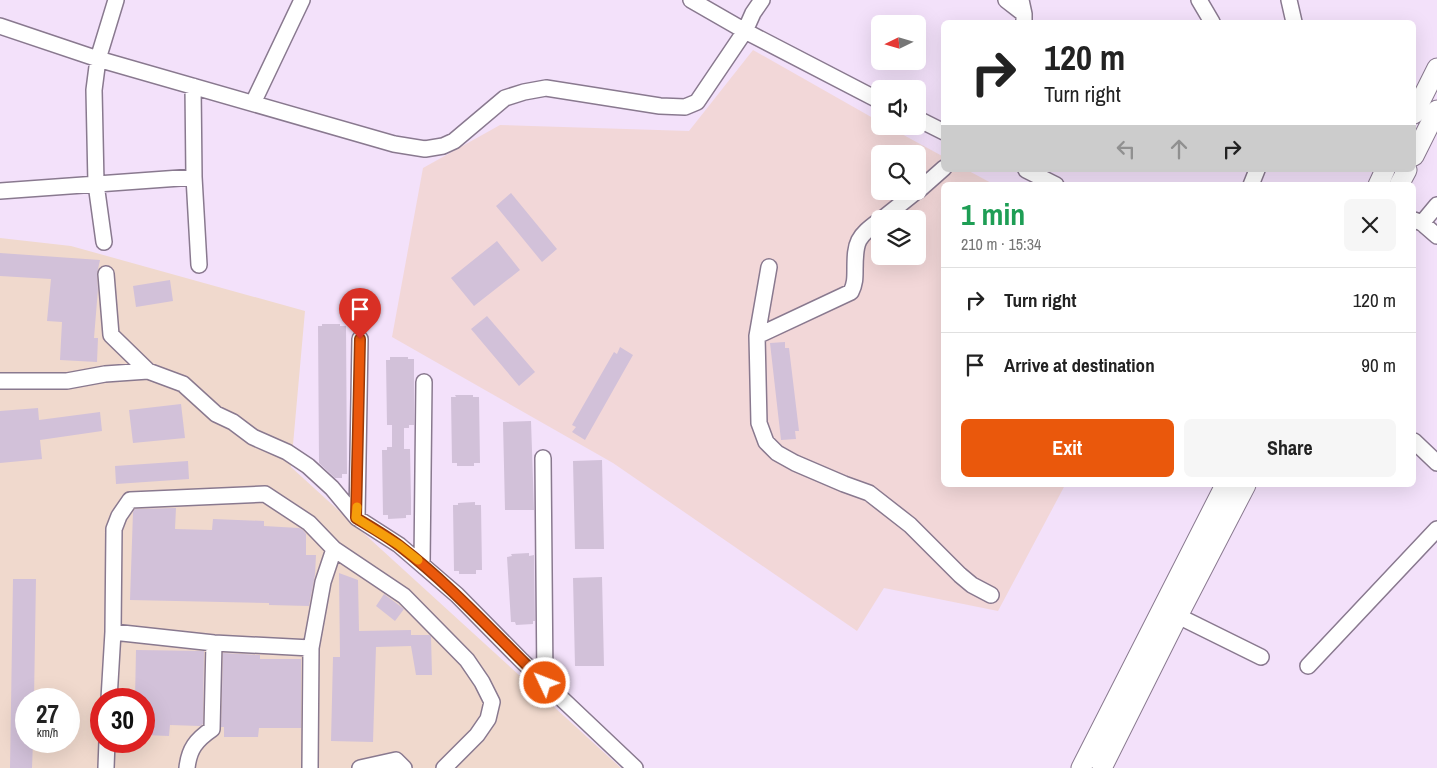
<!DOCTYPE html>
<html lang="en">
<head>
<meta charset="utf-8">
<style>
	body { margin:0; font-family:"Archivo Narrow",sans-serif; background:#f6f6f6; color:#222; height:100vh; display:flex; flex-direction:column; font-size:19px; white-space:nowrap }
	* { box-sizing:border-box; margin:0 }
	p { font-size:16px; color:#767676 }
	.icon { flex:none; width:28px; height:28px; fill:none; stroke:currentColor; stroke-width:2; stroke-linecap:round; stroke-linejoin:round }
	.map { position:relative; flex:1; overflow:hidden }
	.drawer { position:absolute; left:941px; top:182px; width:475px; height:305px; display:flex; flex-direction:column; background:#fff; border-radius:8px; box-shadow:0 5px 20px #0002 }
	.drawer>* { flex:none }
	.hud { position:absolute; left:941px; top:20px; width:475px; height:152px; border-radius:8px; box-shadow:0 5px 20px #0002; background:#fff; color:#222; overflow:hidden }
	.needle { width:32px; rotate:265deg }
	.fabs { position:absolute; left:871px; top:15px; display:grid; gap:10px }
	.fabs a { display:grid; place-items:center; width:55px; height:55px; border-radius:8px; background:#fff; box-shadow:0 5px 20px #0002; font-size:25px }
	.speed { position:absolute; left:15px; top:688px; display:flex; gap:10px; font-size:25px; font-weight:700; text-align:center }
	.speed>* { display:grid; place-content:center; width:65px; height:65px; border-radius:50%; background:#fff; box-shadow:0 5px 20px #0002; line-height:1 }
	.speed small { font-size:12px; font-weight:400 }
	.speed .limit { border:8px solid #d22; background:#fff; color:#111 }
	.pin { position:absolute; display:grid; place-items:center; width:42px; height:42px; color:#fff; margin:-51px -21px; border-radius:50% 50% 50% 0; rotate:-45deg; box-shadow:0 0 5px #0007 }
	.pin .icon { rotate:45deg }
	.me { position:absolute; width:55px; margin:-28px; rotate:313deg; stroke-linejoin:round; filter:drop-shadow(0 0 4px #0008) }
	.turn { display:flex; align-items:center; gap:18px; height:105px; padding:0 20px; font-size:22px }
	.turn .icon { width:65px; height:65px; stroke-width:2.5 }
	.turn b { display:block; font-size:35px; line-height:42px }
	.lanes { display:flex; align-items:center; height:48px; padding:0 20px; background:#0003; justify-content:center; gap:25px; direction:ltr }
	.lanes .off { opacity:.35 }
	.round { display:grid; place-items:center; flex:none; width:52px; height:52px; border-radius:8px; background:#f6f6f6 }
	.headline { display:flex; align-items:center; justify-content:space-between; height:85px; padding:0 20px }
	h1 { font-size:30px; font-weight:800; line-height:38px; color:#1e9e55 }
	.cta { display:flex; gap:10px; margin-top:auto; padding:10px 20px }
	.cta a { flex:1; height:58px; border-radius:8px; background:#ea580c; color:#fff; font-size:20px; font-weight:800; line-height:58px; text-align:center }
	.cta a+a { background:#f6f6f6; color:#222 }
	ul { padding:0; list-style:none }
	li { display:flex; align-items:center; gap:15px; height:65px; padding:0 20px; border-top:1px solid #e0e0e0 }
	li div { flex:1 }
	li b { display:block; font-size:19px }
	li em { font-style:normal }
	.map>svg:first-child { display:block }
	.industrial { fill:#f0d9cd; fill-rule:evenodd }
	.education { fill:#f2d7d8; fill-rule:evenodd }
	.building { fill:#d2c1d9 }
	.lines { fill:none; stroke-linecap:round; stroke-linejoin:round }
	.minor-casing { stroke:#89798f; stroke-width:18 }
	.major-casing { stroke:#89798f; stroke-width:21 }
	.minor { stroke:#fff; stroke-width:15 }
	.major { stroke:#fff; stroke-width:19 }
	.route-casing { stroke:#983908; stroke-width:12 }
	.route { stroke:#ea580c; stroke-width:9 }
	.slow { stroke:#f59e0b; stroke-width:9 }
</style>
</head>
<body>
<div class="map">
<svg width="1437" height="768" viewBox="0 0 1437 768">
	<rect width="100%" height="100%" fill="#f3e1fa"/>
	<path class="industrial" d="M0,238l71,8 234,65 -14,156 330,301h-621zM26,699h43v42h-43zM101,699h43v42h-43z"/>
	<path class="education" d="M753,50l127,72v4h7l57,31v13h23l28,15h-51v300h121l-67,126 -114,-23 -27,43 -244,-168 -221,-126 31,-169 77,-43 189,6zM880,154h38v37h-38zM880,219h38v37h-38z"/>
	<path class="building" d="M511,193l46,56 -15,13 -46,-56z
		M497,241l23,29 -46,36 -23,-28z
		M0,253l100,7 -3,14 1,15 -4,49h4l-1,24 -37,-2 2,-38 -15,-1 4,-42 -51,-3z
		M170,280l3,21 -37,6 -3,-21z
		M487,316l48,56 -16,14 -48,-57z
		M322,324h18v2h6l1,148h-5v4h-7l-16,-15 -1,-137h4z
		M785,342v6h4l10,83h-4l1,8 -15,1 -11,-97z
		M620,347l13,8 -48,85 -13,-8 4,-5 -4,-2 42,-73 3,2z
		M390,357h18v2h6v66h-5v3h-5v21h6l1,50v16h-5v3l-18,1v-4h-5l-1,-65h5v-3h5v-22h-5l-1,-65h4z
		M455,395h18v2h6l1,66h-6v3h-17v-3h-5l-1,-66h5z
		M181,404l4,34 -52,5 -4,-33z
		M38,408l1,12 61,-8 2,19 -62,9 2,19 -42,4v-52z
		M531,421l3,89h-29l-2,-88z
		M602,460l2,89h-29l-2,-88z
		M188,461l1,18 -73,5 -1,-18z
		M475,502v3h6l1,65h-6v4h-17v-3h-5l-1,-66h5v-2z
		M176,508l-1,21 37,1 1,-11 51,2v5l35,2 4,2 3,4v21h10l-1,20 -6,31 -40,-1v-2l-139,-3 3,-88 2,-3z
		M529,553v3l5,-1 1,66h-2v3l-17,1 -1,-3h-4l-4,-65 5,-1 -1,-2z
		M339,573l19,7 1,51 52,-1v5h18l2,1 1,39h-16l-5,-29 -35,1 -3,95 -42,-1 2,-84h7z
		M602,577l2,89h-29l-2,-88z
		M13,579h23l-2,120h-8v42h7l-1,27h-22z
		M384,594l20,15 -9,12 -19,-15z
		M136,650l68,1 -1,73 -3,2 -30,-1 -1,11 -25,-1v-36h-9z
		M223,653l37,2v4h41v69h-42l-1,9h-34v-10h-3z"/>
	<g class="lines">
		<defs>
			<path id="minor" d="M691,0l54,31 135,70
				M1006,0l18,14
				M1021,0l3,14v8
				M1199,0l13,22
				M1289,0l5,22
				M0,26l98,33 296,85 31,5 18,-3 11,-5 51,-43 19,-6 22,-4 114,18 25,1 12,-5 48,-71 8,-18 9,-13
				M193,86l1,91 5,88
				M253,103l49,-103
				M918,119l26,13
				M1026,170l30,15
				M1251,185l6,-15
				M0,191l194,-14
				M918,191l26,-23
				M882,219l35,-28
				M1414,220l8,3 15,13
				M1422,223l15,-18
				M104,242l-8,-58 -2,-94 4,-31 18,-59
				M769,267l-12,69 2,87 7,19 11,11 18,10 49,21 25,9 41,32 50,50 12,10 19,10
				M106,274l5,61 37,36
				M757,336l94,-44c4,-8 4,-14 4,-22 0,-29 2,-33 25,-50
				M0,381h67l38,-7 43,-3 35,13 33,30 17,8 20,15 34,15 21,14 24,22 25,30 42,27 58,50 65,66 113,107
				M1414,441l23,22
				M543,458l2,225
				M357,518l3,-179
				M422,564l2,-182
				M1178,616l83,41
				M113,632l101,11 97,5
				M1308,666l129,-137
				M109,699l4,-67 1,-103 5,-13 11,-16 135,-6 44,29 25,26 70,47 63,64 15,22 10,20 -4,17 -11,16 -33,33
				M106,768l1,-27
				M187,768c2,-19 9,-28 25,-39l2,-86
				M310,768l1,-120 12,-66 11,-33
				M360,768l36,-8 8,8"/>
			<path id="major" d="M1414,114l23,-46
				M1414,156l23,-46
				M1378,185l7,-15
				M1399,185l8,-15
				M1081,768l144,-283
				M1102,768l76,-152 68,-131"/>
		</defs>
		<use href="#minor" class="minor-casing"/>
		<use href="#major" class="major-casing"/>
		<use href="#minor" class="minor"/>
		<use href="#major" class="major"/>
	</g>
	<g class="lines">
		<defs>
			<path id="route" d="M360,339l-4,179c15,9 31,18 45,29 52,40 96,90 144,136"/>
		</defs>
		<use href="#route" class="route-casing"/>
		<use href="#route" class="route"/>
		<path class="slow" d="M357,507l-1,11 43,27 19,15"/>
	</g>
</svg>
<div class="fabs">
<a><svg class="needle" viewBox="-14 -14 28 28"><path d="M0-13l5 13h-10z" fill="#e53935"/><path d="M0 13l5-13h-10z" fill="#767676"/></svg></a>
<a><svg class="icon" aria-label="sound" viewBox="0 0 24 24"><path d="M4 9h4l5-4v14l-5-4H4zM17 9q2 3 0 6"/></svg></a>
<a><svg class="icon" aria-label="search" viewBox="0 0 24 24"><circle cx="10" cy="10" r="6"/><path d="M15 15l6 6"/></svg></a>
<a><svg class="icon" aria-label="layers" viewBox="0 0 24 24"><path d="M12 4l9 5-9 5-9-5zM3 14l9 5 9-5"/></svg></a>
</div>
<div class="speed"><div>27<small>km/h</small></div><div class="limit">30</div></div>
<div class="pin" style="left:360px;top:339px;background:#d93025"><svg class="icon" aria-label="arrive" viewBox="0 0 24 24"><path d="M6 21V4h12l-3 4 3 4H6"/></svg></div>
<svg class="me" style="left:545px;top:683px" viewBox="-20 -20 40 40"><circle r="17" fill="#ea580c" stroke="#fff" stroke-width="3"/><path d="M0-11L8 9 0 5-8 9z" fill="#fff"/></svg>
<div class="hud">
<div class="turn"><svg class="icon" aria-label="right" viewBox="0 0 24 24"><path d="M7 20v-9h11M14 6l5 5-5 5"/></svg><div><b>120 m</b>Turn right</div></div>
<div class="lanes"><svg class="icon off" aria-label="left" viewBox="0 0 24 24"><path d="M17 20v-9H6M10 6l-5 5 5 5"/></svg><svg class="icon off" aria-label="ahead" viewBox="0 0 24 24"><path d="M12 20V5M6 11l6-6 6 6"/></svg><svg class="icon" aria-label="right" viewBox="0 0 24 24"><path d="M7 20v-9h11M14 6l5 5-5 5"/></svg></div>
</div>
<section class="drawer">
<div class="headline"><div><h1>1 min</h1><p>210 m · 15:34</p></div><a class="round"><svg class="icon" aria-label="close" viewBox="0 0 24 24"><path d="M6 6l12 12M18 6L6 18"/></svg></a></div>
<ul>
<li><svg class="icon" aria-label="right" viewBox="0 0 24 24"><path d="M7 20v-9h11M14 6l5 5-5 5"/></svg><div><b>Turn right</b></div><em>120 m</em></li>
<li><svg class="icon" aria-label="arrive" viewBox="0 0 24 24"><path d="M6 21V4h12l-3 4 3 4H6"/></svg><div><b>Arrive at destination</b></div><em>90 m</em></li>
</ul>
<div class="cta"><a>Exit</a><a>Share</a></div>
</section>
</div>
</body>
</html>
